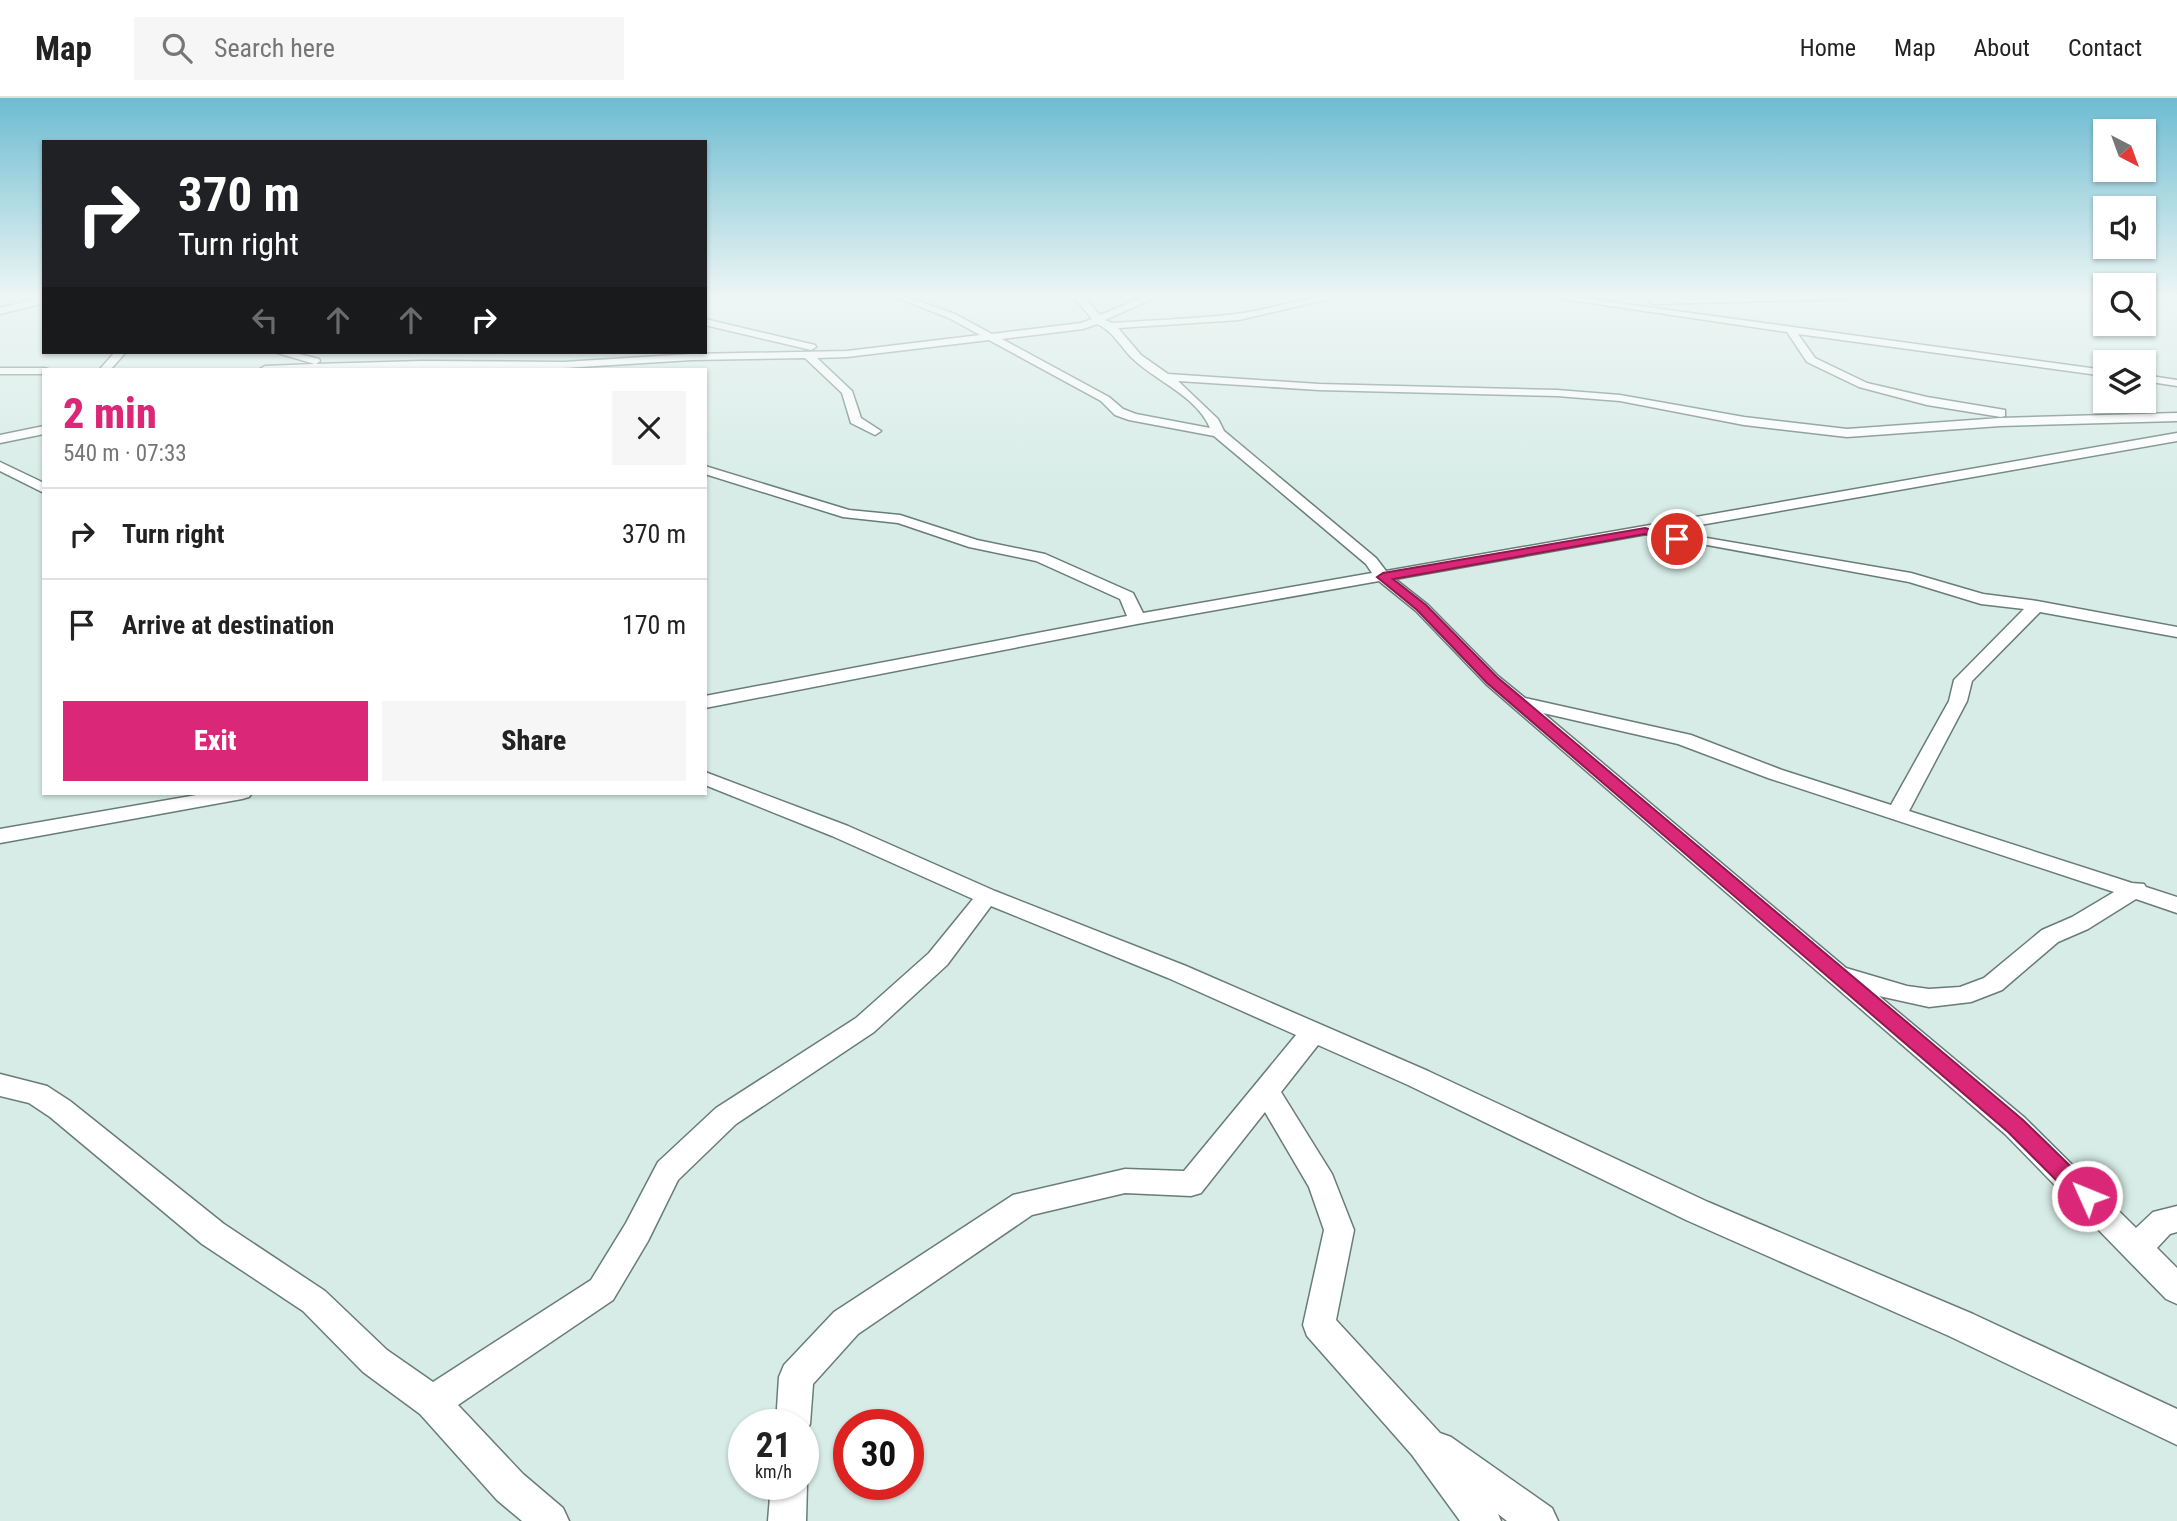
<!DOCTYPE html>
<html lang="en">
<head>
<meta charset="utf-8">
<style>
	body { margin:0; font-family:"Roboto Condensed",sans-serif; background:#f6f6f6; color:#222; height:100vh; display:flex; flex-direction:column; font-size:26px; white-space:nowrap }
	* { box-sizing:border-box; margin:0 }
	p { font-size:23px; color:#767676 }
	.icon { flex:none; width:38px; height:38px; fill:none; stroke:currentColor; stroke-width:2; stroke-linecap:round; stroke-linejoin:round }
	.map { position:relative; flex:1; overflow:hidden }
	.side { position:absolute; left:42px; top:270px; width:665px; height:427px; display:flex; flex-direction:column; background:#fff; border-radius:0px; box-shadow:0 2px 5px #0004 }
	.side>* { flex:none }
	.hud { position:absolute; left:42px; top:42px; width:665px; height:214px; border-radius:0px; box-shadow:0 2px 5px #0004; background:#202124; color:#fff; overflow:hidden }
	.needle { width:46px; rotate:139deg }
	.tools { position:absolute; left:2093px; top:21px; display:grid; gap:14px }
	.tools a { display:grid; place-items:center; width:63px; height:63px; border-radius:0px; background:#fff; box-shadow:0 2px 5px #0004; font-size:35px }
	.speed { position:absolute; left:728px; top:1311px; display:flex; gap:14px; font-size:35px; font-weight:700; text-align:center }
	.speed>* { display:grid; place-content:center; width:91px; height:91px; border-radius:50%; background:#fff; box-shadow:0 2px 5px #0004; line-height:1 }
	.speed small { font-size:18px; font-weight:400 }
	.speed .limit { border:10px solid #d22; background:#fff; color:#111 }
	.pin { position:absolute; display:grid; place-items:center; width:60px; height:60px; color:#fff; margin:-30px; border:4px solid #fff; border-radius:50%; box-shadow:0 2px 7px #0007 }
	.me { position:absolute; width:77px; margin:-38px; rotate:314deg; stroke-linejoin:round; filter:drop-shadow(0 0 5px #0008) }
	.turn { display:flex; align-items:center; gap:24px; height:147px; padding:0 21px; font-size:32px }
	.turn .icon { width:91px; height:91px; stroke-width:2.5 }
	.turn b { display:block; font-size:49px; line-height:60px }
	.lanes { display:flex; align-items:center; height:66px; padding:0 21px; background:#0003; justify-content:center; gap:35px; direction:ltr }
	.lanes .off { opacity:.35 }
	.round { display:grid; place-items:center; flex:none; width:74px; height:74px; border-radius:0px; background:#f6f6f6 }
	.overview { display:flex; align-items:center; justify-content:space-between; height:119px; padding:0 21px }
	h1 { font-size:42px; font-weight:800; line-height:52px; color:#db2777 }
	.primary-button { display:flex; gap:14px; margin-top:auto; padding:14px 21px }
	.primary-button a { flex:1; height:80px; border-radius:0px; background:#db2777; color:#fff; font-size:28px; font-weight:800; line-height:80px; text-align:center }
	.primary-button a+a { background:#f6f6f6; color:#222 }
	ul { padding:0; list-style:none }
	li { display:flex; align-items:center; gap:21px; height:91px; padding:0 21px; border-top:2px solid #e0e0e0 }
	li div { flex:1 }
	li b { display:block; font-size:26px }
	li em { font-style:normal }
	header { display:flex; align-items:center; gap:42px; box-sizing:border-box; height:98px; padding:0 35px; background:#fff; border-bottom:2px solid #e0e0e0 }
	header strong { font-size:33px }
	nav { display:flex; gap:38px; margin-inline-start:auto; font-size:24px }
	.search { width:490px; height:63px; background:#f6f6f6; display:flex; align-items:center; gap:18px; box-sizing:border-box; padding:0 24px; border-radius:0px; color:#767676; font-size:26px }
	.map>svg:first-child { display:block }
	.lines { fill:none; stroke-linecap:round; stroke-linejoin:round }
	.minor-casing { stroke:#697c77; stroke-width:3 }
	.minor { fill:#fff; fill-rule:evenodd }
	.route { fill:#db2777; stroke:#8e194d; stroke-width:2 }
</style>
</head>
<body>
<header>
<strong>Map</strong>
<div class="search"><svg class="icon" aria-label="search" viewBox="0 0 24 24"><circle cx="10" cy="10" r="6"/><path d="M15 15l6 6"/></svg>Search here</div>
<nav><a>Home</a><a>Map</a><a>About</a><a>Contact</a></nav>
</header>
<div class="map">
<svg width="2177" height="1423" viewBox="0 0 2177 1423">
	<rect width="100%" height="100%" fill="#d7ece6"/>
	<g class="lines">
		<defs>
			<path id="minor" d="M892,198h13l50,18 37,20 89,-11 11,-4 -19,-23h10l17,19 46,-19h13l-54,24 7,3c41,-3 83,-4 124,-9 36,-4 69,-19 106,-18l-103,24 -121,8 23,27 27,19 151,10 238,6 63,5 124,22 103,12 153,-11 177,-5v8l-177,5 -153,11 -103,-12 -124,-24 -63,-5 -238,-6 -141,-9 40,38 6,12 152,127 10,13 791,-138v8l-511,90 245,42 72,21 54,7 140,26v10l-137,-25 -68,69 -5,20 -58,110 223,72 12,1 2,3 31,10v16l-41,-14 -48,30 -30,13 -56,48 -31,12 -42,5 -50,-11 146,122 111,110 17,-16 24,-6v26l-7,2 -13,14 20,20v36l-11,-5 -161,-165 -519,-450 -70,-73 -37,-30 -242,43 -432,84v-12l422,-80 -7,-17 -84,-38 -67,-14 -71,-24 -55,-6 -138,-43v-8l144,44 51,5 77,25 68,14 88,39 10,20 229,-40 -6,-9 -152,-128 -85,-16 -14,-5 -14,-14 -112,-61 -142,17 -30,1 35,33 9,27 20,13 -6,4 -24,-12 -9,-30 -37,-35 -113,2 -128,8 -304,1 5,-3 50,-2 -41,-12h17l28,7 1,2 -4,3 106,-3 142,1 128,-8 155,-3 133,-16 -31,-17zM1097,226c16,7 23,22 35,34 22,22 65,38 78,70l-74,-14 -13,-5 -14,-12 -107,-58 81,-10zM1647,436l262,48 72,22 43,5 -70,71 -5,21 -58,104 -109,-35 -91,-35 -166,-37 -27,-22 -70,-71 -33,-26zM1543,615l135,31 90,34 346,114 -42,25 -30,13 -58,48 -24,9 -31,2 -22,-3 -61,-18z
				M1543,198h24l538,74v6l-307,-42 17,24 52,25 60,14 78,13v6l-4,1 -74,-12 -68,-18 -52,-25 -20,-30z
				M1745,198h105l-5,3 -191,5 -5,-3 5,-3z
				M44,199v6l-44,11v-6z
				M705,221l110,26 1,2 -5,3 -106,-25z
				M115,254h11l-15,17h-11z
				M0,270h44l4,1h-4v5h-44z
				M2144,277l33,5v6l-33,-5z
				M44,328v8l-44,9v-8z
				M0,364l44,21v10l-44,-22z
				M705,674l143,54 147,65 191,75 242,105 280,131 265,112 204,95v36l-228,-109 -263,-116 -278,-135 -90,-40 -37,47 51,82 22,56 -18,90 104,113 11,4 101,71 6,13h-51l-9,-7 3,7h-41l-48,-66 -105,-119 -4,-11 21,-95 -15,-43 -44,-75 -64,81 -10,3 -66,-3 -93,22 -174,119 -45,50 -3,40 -7,13v-13h-27l3,-47 5,-12 50,-53 179,-117 112,-26 59,2 112,-136 -128,-57 -177,-72 -44,59 -73,67 -138,92 -58,56 -30,61 -35,59 -155,105 65,69 40,34 6,13h-47l-25,-21 -77,-86 -57,-42 -60,-61 -101,-67 -152,-127 -21,-14 -29,-7v-22l47,12 23,15 154,123 101,67 62,59 46,32 158,-102 35,-57 32,-61 58,-54 140,-90 73,-65 44,-54 -141,-63 -127,-51z
				M208,695h44l-3,4 -7,2 -242,44v-14z
				M803,1377l4,9 -1,37h-38l3,-37h32z"/>
		</defs>
		<use href="#minor" class="minor-casing"/>
		<use href="#minor" class="minor"/>
	</g>
	<linearGradient id="sky" x2="0" y2="1"><stop stop-color="#6dbcd2"/><stop offset="0.5" stop-color="#edf6f4"/><stop offset="1" stop-color="#edf6f4" stop-opacity="0"/></linearGradient>
	<rect width="2177" height="397" fill="url(#sky)"/>
	<path class="route" d="M1645,430l37,11 -5,3 -32,-8 -252,45 33,26 71,72 526,443 72,70 3,6 -3,7 -8,3 -8,-3 -71,-71 -521,-449 -70,-73 -40,-33 6,-4z"/>
</svg>
<div class="tools">
<a><svg class="needle" viewBox="-14 -14 28 28"><path d="M0-13l5 13h-10z" fill="#e53935"/><path d="M0 13l5-13h-10z" fill="#767676"/></svg></a>
<a><svg class="icon" aria-label="sound" viewBox="0 0 24 24"><path d="M4 9h4l5-4v14l-5-4H4zM17 9q2 3 0 6"/></svg></a>
<a><svg class="icon" aria-label="search" viewBox="0 0 24 24"><circle cx="10" cy="10" r="6"/><path d="M15 15l6 6"/></svg></a>
<a><svg class="icon" aria-label="layers" viewBox="0 0 24 24"><path d="M12 4l9 5-9 5-9-5zM3 14l9 5 9-5"/></svg></a>
</div>
<div class="speed"><div>21<small>km/h</small></div><div class="limit">30</div></div>
<div class="pin" style="left:1677px;top:441px;background:#d93025"><svg class="icon" aria-label="arrive" viewBox="0 0 24 24"><path d="M6 21V4h12l-3 4 3 4H6"/></svg></div>
<svg class="me" style="left:2087px;top:1098px" viewBox="-20 -20 40 40"><circle r="17" fill="#db2777" stroke="#fff" stroke-width="3"/><path d="M0-11L8 9 0 5-8 9z" fill="#fff"/></svg>
<div class="hud">
<div class="turn"><svg class="icon" aria-label="right" viewBox="0 0 24 24"><path d="M7 20v-9h11M14 6l5 5-5 5"/></svg><div><b>370 m</b>Turn right</div></div>
<div class="lanes"><svg class="icon off" aria-label="left" viewBox="0 0 24 24"><path d="M17 20v-9H6M10 6l-5 5 5 5"/></svg><svg class="icon off" aria-label="ahead" viewBox="0 0 24 24"><path d="M12 20V5M6 11l6-6 6 6"/></svg><svg class="icon off" aria-label="ahead" viewBox="0 0 24 24"><path d="M12 20V5M6 11l6-6 6 6"/></svg><svg class="icon" aria-label="right" viewBox="0 0 24 24"><path d="M7 20v-9h11M14 6l5 5-5 5"/></svg></div>
</div>
<section class="side">
<div class="overview"><div><h1>2 min</h1><p>540 m · 07:33</p></div><a class="round"><svg class="icon" aria-label="close" viewBox="0 0 24 24"><path d="M6 6l12 12M18 6L6 18"/></svg></a></div>
<ul>
<li><svg class="icon" aria-label="right" viewBox="0 0 24 24"><path d="M7 20v-9h11M14 6l5 5-5 5"/></svg><div><b>Turn right</b></div><em>370 m</em></li>
<li><svg class="icon" aria-label="arrive" viewBox="0 0 24 24"><path d="M6 21V4h12l-3 4 3 4H6"/></svg><div><b>Arrive at destination</b></div><em>170 m</em></li>
</ul>
<div class="primary-button"><a>Exit</a><a>Share</a></div>
</section>
</div>
</body>
</html>
